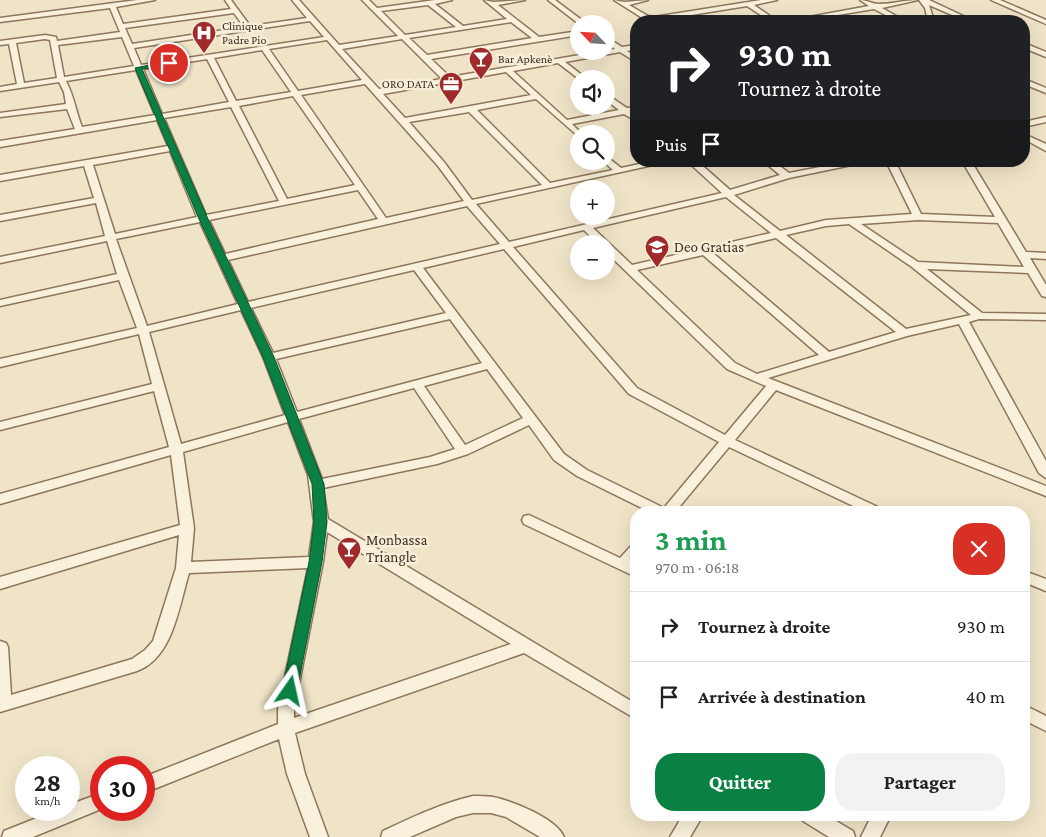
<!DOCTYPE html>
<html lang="fr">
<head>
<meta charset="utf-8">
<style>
	body { margin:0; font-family:"Crimson Pro",serif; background:#f2f2f2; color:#202124; height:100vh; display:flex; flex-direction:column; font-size:19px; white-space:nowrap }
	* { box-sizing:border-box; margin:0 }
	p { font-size:16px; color:#757577 }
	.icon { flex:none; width:28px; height:28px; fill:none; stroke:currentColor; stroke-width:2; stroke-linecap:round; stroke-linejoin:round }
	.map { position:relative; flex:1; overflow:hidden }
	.drawer { position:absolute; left:630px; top:506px; width:400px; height:315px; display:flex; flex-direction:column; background:#fff; border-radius:20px; box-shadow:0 5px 20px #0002 }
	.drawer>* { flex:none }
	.top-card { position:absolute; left:630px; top:15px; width:400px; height:152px; border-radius:20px; box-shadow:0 5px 20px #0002; background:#202124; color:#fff; overflow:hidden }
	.needle { width:32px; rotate:295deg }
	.buttons { position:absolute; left:570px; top:15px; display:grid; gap:10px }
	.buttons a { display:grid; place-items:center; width:45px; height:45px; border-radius:50%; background:#fff; box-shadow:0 5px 20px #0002; font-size:25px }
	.speed { position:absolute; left:15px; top:756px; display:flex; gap:10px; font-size:25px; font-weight:700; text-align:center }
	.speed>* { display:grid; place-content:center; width:65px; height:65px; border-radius:50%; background:#fff; box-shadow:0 5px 20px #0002; line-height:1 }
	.speed small { font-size:12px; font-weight:400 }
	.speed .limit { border:8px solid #d22; background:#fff; color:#111 }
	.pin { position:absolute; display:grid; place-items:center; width:42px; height:42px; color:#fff; margin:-21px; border:2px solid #fff; border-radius:50%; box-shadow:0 1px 5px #0007 }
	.me { position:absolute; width:55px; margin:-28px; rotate:11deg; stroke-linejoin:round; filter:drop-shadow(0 0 4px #0008) }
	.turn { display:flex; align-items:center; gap:18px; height:105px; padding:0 25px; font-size:22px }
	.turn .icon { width:65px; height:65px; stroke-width:2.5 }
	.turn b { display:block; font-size:35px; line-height:42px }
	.then { display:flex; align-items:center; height:48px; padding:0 25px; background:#0003; gap:10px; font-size:19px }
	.round { display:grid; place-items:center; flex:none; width:52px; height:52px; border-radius:20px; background:#f2f2f2 }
	.summary { display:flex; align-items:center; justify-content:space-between; height:85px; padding:0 25px }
	h1 { font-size:30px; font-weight:700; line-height:38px; color:#1e9e55 }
	.button { display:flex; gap:10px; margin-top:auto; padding:10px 25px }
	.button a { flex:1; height:58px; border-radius:20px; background:#0b8043; color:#fff; font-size:20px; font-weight:700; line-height:58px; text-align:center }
	.button a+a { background:#f2f2f2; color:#202124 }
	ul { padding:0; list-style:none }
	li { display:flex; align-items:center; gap:15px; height:70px; padding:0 25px; border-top:1px solid #e0e0e0 }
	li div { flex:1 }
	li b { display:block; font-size:19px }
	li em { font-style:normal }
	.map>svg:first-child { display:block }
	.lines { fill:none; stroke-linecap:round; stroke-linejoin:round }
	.minor-casing { stroke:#8d765c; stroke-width:3 }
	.minor { fill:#faf1dc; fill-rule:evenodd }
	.route { fill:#0b8043; stroke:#07532c }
	.labels { text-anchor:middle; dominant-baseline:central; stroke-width:5; stroke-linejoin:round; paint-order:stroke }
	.far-poi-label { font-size:12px; fill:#3d2e20; stroke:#f7eed8; text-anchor:start }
	.poi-label { font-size:15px; fill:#3d2e20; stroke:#f7eed8; text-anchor:start }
</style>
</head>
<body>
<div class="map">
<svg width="1046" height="837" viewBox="0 0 1046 837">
	<rect width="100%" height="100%" fill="#f0e4c8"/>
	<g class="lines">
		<defs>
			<path id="minor" d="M137,0h18l-39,7 7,17 108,-15 -6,-9h6l19,26 57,-8 -15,-18h7l40,45 59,-9 -36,-36h7l8,8 58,-8h17l-17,4 28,22 44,-7 -23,-19 9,2 32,-2 -27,5 41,32 40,-6v4l-148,24 19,18 165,-28 -9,-7v-5l16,10 14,-2v4l-9,2 9,6v5l-16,-10 -55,10 22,17h-8l-21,-16 -45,8 54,49 52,-10 -13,-10v-6l21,14 9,-1v4l-4,1 4,3v6l-12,-7 -52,10 10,10h-3v3l-43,-38 -59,11 73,73 63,-13 -10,-9h3v-5l15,12 32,-7h18l-195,43 33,38 213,-49 -35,-32h10l33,29 50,-15 -17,-14h10l16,12 62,-12h20l-82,17 -55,17 46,36 46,-11 86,-6 -26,-53h9l26,53 74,3 -33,-56h9l55,91 20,1v6l-16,-1 16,27v12l-4,-1 -14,-23 -101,-4 55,44 64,1v6l-67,-1 -10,3 77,139v17l-7,-5 -80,-149 -52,12 -139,42 278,108v10l-270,-106 -41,50 147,69 2,3h-18l-137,-65 -54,65h-25l-73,-36 -23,-16 -25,-35 -61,29 -31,10 -114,24 5,31 308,185v15l-112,-66 -229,80 10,41 23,63h-18l-23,-63 -8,-35 -135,54v-16l134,-53v-15l30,-141 -119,5c-10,33 -16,85 -52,98l-137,41v-71l6,2 2,4 3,48 121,-36 13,-9 8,-9 23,-73 3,-33 -179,54v-12l180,-52 -9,-70 -171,49v-10l169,-47 -15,-56 -154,39v-8l152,-38 -13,-50 -139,33v-8l137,-31 -18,-48 -119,26v-6l117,-26 -10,-33 -107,22v-6l105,-21 -9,-33 -96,18v-6l94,-17 -10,-32 -84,15v-6l168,-29 -11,-26 -157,27v-6l75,-12 -8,-20 -67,8v-4l66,-9 -2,-12 -5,-10 -59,9v-4l17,-3 -8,-40 -9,1v-4l45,-6 11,2 1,4 63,-9 -10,-24 -110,14v-4zM428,5l28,22 -51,8 -24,-24zM234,13l10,14 -112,17 -7,-16zM310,21l14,16 -183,28 -7,-17zM511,22l21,16 -105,17 -18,-17zM122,37l12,29 -70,11 -6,-32zM45,39l5,1 7,38 -33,5 -8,-40zM402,39l40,40 -63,10 -37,-40zM327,40l35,40 -64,11 -29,-42zM262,50l29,42 -55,9 -22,-43zM207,59l22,43 -67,12 -19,-45zM136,70l19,45 -73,12c-6,-15 -8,-31 -16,-46zM506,72l25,23 -126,23 -22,-24zM365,84l73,82 26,35 -78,17 -85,-123zM293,96l62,89 -68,14 -48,-93zM231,107l48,94 -73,14 -42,-97zM469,112l73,73 -70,15 -28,-38 -35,-40zM170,151l27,66 -82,17 -22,-69zM358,190l20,29 -153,35 -16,-34zM726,197l45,36 -139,32 -39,-37zM467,206l33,38 -252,58 -20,-42zM918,220l80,3 26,44 -106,-5 -57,-38zM200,222l38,82 -91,22 -31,-87zM849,224l63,43 59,48 -65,14 -120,-94 40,-9zM584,230l14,14h8v8l121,117 39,17 -41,49 -88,-47 -124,-141zM776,238l120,94 -67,20 -116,-99zM504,249l125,145 90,48 -55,66 -77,-38 -23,-16 -141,-186zM703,255l116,100 -62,19 -22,-11 -98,-93zM414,270l32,43 -173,40 -22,-45zM241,310l22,47 22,58 -104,29 -32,-112zM450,319l32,44 -185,49 -21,-53zM487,369l36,49 -58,27 -41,-59zM414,388l41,61 -25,8 -108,22 -23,-60zM288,422l20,53 6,47 -5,35 -118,5 3,-34 -11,-76zM327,532l184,112 -217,74v-9l29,-147z
				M548,0h7l32,24h-8z
				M614,0l10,2 24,-2 -19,5 19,11 6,1 107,-17h16l-23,5 23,16h-7l-23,-15 -93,15 -10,-2z
				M860,0c7,0 12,4 19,4 13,0 26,-4 39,-4l-36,8 23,13h-8l-23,-12 -73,12h-14l82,-15z
				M919,0h10l45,21h-8l-37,-16 5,16h-6l-3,-13z
				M991,0h9l46,20v4z
				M1024,43l22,9v5l-22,-9z
				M1024,79l22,9v5l-22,-9z
				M1046,117v5l-22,5v-5z
				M1024,134l22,10v7l-22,-12z
				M529,515l91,43 11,-12 5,-1v14l-4,5 4,2v11l-112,-53 -2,-4 2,-4z
				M1024,571l22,8v12l-22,-9z
				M1024,705l22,11v15l-22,-11z
				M101,793v16l-68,28h-31l2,-6 53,-21h12v-5z
				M473,796c7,0 14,0 20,1 19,4 63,21 71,40h-24l-34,-20 -15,-4h-18l-17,4 -46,20h-29l2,-6c30,-14 59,-28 90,-35z
				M683,815h20l-13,22h-20z
				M800,815h26l27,16 2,6h-26l-26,-16z
				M872,815h19l-11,22h-19z"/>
		</defs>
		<use href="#minor" class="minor-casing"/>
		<use href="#minor" class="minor"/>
	</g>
	<path class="route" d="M169,61l2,3 -29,5 66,150 66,138 50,127 3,38 -5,40 -25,129 -2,4 -5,2 -5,-2 -3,-4 27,-129 5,-40 -2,-38 -49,-127 -64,-138 -64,-151z"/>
	<defs>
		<symbol id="hospital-pin" viewBox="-11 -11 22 30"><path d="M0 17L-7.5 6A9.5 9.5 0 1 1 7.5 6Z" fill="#9e2a2b" stroke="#f7eed8"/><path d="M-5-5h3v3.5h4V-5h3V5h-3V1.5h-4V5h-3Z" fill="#fff"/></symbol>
		<symbol id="bar-pin" viewBox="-11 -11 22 30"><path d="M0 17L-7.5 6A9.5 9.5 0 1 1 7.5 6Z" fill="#9e2a2b" stroke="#f7eed8"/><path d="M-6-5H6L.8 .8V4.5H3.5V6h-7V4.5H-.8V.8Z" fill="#fff"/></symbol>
		<symbol id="office-pin" viewBox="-11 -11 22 30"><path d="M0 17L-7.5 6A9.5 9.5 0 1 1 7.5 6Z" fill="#9e2a2b" stroke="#f7eed8"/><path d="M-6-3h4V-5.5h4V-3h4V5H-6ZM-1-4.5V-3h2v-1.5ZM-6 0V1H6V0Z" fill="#fff"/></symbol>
		<symbol id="school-pin" viewBox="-11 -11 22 30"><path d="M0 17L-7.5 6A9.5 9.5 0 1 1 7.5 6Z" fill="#9e2a2b" stroke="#f7eed8"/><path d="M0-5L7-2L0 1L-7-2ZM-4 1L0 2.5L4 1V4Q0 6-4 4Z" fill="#fff"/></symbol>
	</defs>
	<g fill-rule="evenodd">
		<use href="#hospital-pin" x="190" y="19" width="28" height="38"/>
		<use href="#bar-pin" x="467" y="45" width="28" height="38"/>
		<use href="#office-pin" x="437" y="70" width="28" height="38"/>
		<use href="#school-pin" x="643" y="233" width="28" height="38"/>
		<use href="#bar-pin" x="335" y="535" width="28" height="38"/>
	</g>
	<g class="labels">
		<g class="far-poi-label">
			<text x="222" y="26">Clinique<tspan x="222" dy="14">Padre Pio</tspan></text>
			<text x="498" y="59">Bar Apkenè</text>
			<text x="434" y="84" text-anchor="end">ORO DATA</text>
		</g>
		<g class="poi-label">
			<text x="674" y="247">Deo Gratias</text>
			<text x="366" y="540">Monbassa<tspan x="366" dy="17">Triangle</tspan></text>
		</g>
	</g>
</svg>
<div class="buttons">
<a><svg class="needle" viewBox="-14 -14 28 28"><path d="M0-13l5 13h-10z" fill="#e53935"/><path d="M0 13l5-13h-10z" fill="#757577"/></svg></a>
<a><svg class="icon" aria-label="sound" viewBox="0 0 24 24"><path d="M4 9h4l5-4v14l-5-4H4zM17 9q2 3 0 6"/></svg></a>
<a><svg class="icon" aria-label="search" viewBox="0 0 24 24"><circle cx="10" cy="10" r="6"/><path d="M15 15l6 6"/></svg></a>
<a>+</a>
<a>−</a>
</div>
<div class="speed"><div>28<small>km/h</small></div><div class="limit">30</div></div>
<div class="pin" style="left:169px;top:63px;background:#d93025"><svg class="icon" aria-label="arrive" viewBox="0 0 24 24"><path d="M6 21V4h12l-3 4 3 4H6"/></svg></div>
<svg class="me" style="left:290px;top:691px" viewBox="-20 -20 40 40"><path d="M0-17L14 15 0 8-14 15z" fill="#0b8043" stroke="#fff" stroke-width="4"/></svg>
<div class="top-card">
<div class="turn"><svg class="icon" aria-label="right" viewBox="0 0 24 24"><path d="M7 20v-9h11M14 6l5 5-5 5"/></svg><div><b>930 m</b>Tournez à droite</div></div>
<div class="then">Puis<svg class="icon" aria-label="arrive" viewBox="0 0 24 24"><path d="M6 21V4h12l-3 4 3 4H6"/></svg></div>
</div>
<section class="drawer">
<div class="summary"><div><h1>3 min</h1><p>970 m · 06:18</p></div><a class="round" style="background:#d93025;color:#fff"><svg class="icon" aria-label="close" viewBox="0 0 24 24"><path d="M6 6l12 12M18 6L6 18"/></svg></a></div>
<ul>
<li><svg class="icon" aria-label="right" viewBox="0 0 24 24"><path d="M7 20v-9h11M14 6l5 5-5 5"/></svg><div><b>Tournez à droite</b></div><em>930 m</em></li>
<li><svg class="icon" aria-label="arrive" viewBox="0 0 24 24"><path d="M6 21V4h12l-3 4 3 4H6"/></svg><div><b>Arrivée à destination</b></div><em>40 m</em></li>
</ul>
<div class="button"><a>Quitter</a><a>Partager</a></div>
</section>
</div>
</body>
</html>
